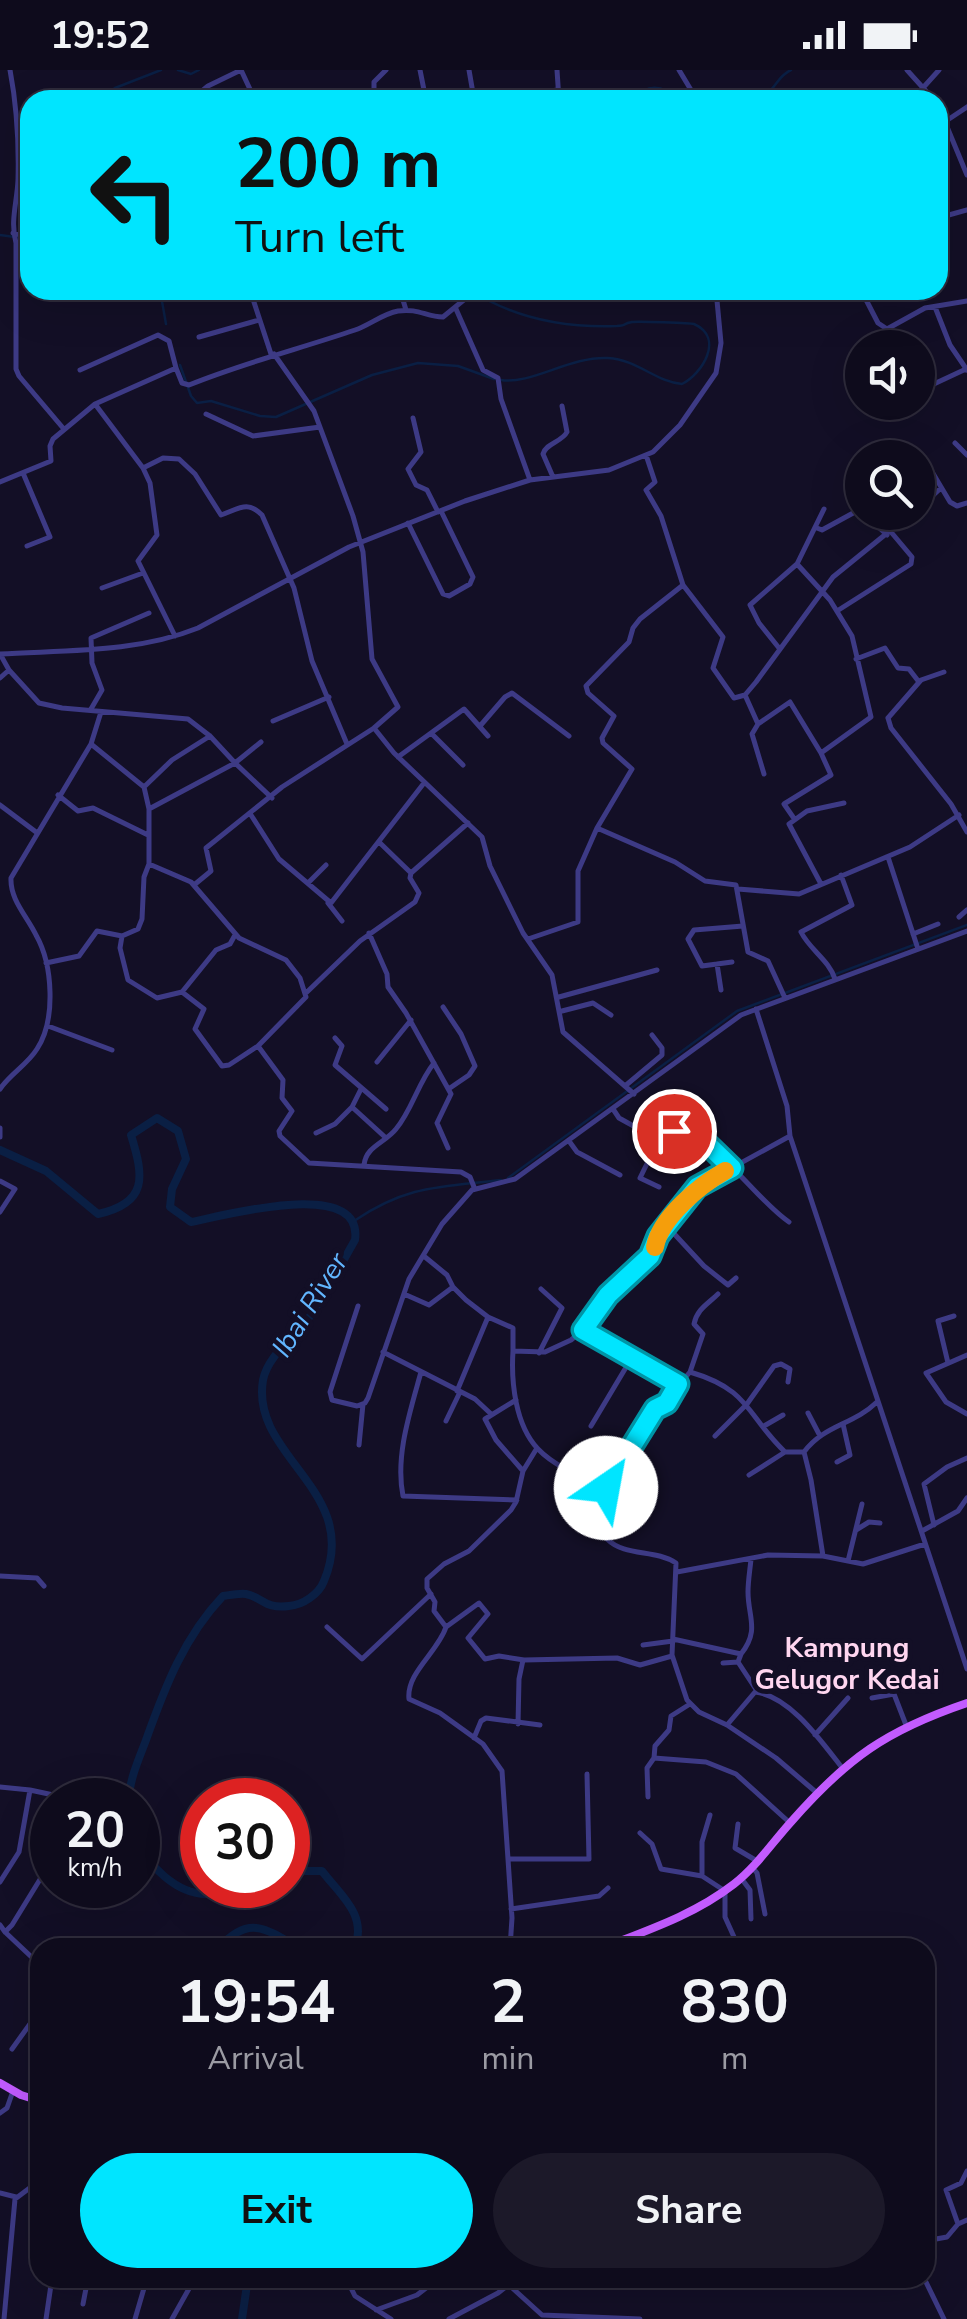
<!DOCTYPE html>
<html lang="en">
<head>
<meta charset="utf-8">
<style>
	body { margin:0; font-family:"Nunito Sans",sans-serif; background:#1c1929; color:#f1f3f6; height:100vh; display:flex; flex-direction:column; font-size:38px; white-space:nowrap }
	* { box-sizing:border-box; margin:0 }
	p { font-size:32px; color:#9b9ba3 }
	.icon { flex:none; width:55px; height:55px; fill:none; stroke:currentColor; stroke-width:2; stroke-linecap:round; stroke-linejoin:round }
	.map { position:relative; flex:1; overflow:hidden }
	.drawer { position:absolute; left:30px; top:1868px; width:905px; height:350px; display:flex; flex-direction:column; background:#0e0b1c; border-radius:30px; box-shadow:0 10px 40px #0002,0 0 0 2px #2e2b3b }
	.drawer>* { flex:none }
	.banner { position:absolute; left:20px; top:20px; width:928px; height:210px; border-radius:30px; box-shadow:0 10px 40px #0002,0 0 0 2px #2e2b3b; background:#00e5ff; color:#111; overflow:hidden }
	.fabs { position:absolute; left:845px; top:260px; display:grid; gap:20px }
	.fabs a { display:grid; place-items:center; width:90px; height:90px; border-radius:50%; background:#0e0b1c; box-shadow:0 10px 40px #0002,0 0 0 2px #2e2b3b; font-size:50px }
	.speed { position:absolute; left:30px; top:1708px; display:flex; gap:20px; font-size:50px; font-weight:700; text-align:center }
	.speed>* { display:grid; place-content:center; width:130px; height:130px; border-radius:50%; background:#0e0b1c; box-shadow:0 10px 40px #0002,0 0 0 2px #2e2b3b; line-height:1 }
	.speed small { font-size:25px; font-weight:400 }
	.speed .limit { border:15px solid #d22; background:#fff; color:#111 }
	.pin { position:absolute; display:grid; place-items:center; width:85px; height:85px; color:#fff; margin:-42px; border:5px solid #fff; border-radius:50%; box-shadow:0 2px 10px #0007 }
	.me { position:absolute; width:110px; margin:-55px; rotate:33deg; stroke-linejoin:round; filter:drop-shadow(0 0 8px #0008) }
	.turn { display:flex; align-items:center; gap:35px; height:210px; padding:0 50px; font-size:45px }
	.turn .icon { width:130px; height:130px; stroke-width:2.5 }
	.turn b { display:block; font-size:70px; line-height:85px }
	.eta { display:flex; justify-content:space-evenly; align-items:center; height:170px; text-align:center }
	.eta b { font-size:60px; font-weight:700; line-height:70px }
	.cta { display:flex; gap:20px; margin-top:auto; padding:20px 50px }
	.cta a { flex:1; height:115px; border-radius:60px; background:#00e5ff; color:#111; font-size:40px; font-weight:700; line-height:115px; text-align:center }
	.cta a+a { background:#1c1929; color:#f1f3f6 }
	.status { display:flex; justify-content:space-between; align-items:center; height:70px; padding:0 50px; background:#0e0b1c; direction:ltr }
	.status svg { height:28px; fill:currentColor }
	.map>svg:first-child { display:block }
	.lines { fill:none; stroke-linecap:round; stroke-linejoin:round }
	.stream { stroke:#0a1f44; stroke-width:2.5 }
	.river { stroke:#0a1f44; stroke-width:8 }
	.minor { stroke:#3d3a85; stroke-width:5 }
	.major { stroke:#c25bff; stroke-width:8 }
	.route-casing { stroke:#0095a6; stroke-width:25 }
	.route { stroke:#00e5ff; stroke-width:18 }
	.slow { stroke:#f59e0b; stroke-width:18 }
	.labels { text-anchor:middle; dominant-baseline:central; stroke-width:10; stroke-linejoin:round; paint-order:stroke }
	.water-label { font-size:28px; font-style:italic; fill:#62b6ff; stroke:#130f26 }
	.neighbourhood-label { font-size:28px; font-weight:bold; fill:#ffd6f0; stroke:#130f26 }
</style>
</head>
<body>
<div class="status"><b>19:52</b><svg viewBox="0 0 49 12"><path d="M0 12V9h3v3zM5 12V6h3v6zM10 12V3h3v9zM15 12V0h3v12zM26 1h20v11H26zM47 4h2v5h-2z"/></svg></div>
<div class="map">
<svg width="967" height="2249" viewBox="0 0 967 2249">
	<rect width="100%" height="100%" fill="#130f26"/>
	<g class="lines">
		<path class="stream" d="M178,0l13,4 8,-4
			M101,30l14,-12 46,-18
			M634,30c9,-12 19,-16 33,-9v9
			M755,30c24,-10 19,-22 36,-30
			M0,165l29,4
			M160,220l6,34
			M470,220c44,28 96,38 147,36 12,-1 4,-2 15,-4 5,-1 59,1 62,2 31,14 8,50 -12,60 -26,-2 -44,-24 -74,-26 -38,-2 -77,27 -107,22
			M180,295l11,31 6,7 14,-2 49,15 16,1 96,-42 46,-12 40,3 36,13
			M508,1108l229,-167 230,-86
			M354,1151c53,-36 86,-34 147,-41"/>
		<path class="river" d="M0,1080l46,21 52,43c50,-11 46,-37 33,-79l26,-17 21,13 8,28 -14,30 -2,18 21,15c32,-6 173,-46 164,18 -15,26 -29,54 -47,79 -14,19 -40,36 -45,61 -13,77 99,110 61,201 -5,13 -21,24 -35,25 -25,3 -25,-8 -43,-12 -6,-1 -16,1 -23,2 -39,41 -58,91 -77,144 -7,19 -17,40 -17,60
			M138,1771c9,24 39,53 68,53 10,0 22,-6 32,-9
			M288,1801h34c19,25 45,43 33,77
			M219,1878c29,-33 47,-20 79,0
			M242,2249l6,-41"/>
		<path class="minor" d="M10,0c7,37 9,73 8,110 -1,23 -8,41 -2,63v126l3,7 44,52
			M420,0l6,30
			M469,0l5,29
			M557,0l2,30
			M679,0l18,30
			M907,0l27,30
			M374,24v-12l12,-12
			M191,30l17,-14 33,-16 14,30
			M350,30l6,-4 18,-2 2,6
			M468,30l90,-10
			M912,30l27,-30
			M938,35l29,70
			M946,51l21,-14
			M938,148l29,-8
			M13,163l17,4
			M938,189l6,20
			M250,220l21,64
			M400,220l6,20
			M861,220l17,33 9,6 38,-21 42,-7
			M629,227v-7
			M935,237l15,38 17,25
			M456,239l27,61 15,8 3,21 29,81
			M199,267l60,-17
			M274,284l40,57 39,105 10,36 9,107 26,48 -24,21
			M80,300l78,-35 11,6 7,27
			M921,320l45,-21
			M95,334l48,64 7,15 7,52 -19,26 37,75
			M206,344l47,22 67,-9
			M413,348l8,34 -13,17 8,16 11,5 11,22
			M955,373l12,12
			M646,385l9,27 -9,8 15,26 22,69 40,52 -10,31 21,30 11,-3 11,-13 77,-105 80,-65
			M925,390l25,42 7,4 10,-3
			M143,398l20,-10 16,1 16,15 26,41c18,-6 26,-15 41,0l32,73 18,73 35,83
			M23,403l27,64 -23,9
			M553,407l-10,-23c3,-11 19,-12 24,-22l-5,-26
			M0,412l51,-21 -1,-15 3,-7 42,-35 81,-36 6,15 7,2c54,-22 110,-36 166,-55 15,-5 27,-16 43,-19 21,-3 28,6 45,6l33,-27
			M918,439l23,-21
			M408,453l35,71 6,2 21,-12 3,-7 -32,-66
			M817,458l5,2 33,-18 15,7 17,16
			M102,518l41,-15
			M837,541l74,-47 1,-7 -21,-25
			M779,578l-20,-25 -9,-18 47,-41 27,-55
			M0,584c66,-4 136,-1 198,-26l151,-81 116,-46 65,-21 79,-10 44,-18 27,-27 36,-52 5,-30 -5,-53
			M0,584l9,16 30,33 23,5 126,11 22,17 25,27 -86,46 -5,-22 -53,-43
			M856,589l29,-11 13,20 11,1 10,13
			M0,608l9,-8
			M745,625l13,29 -6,10 12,40
			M91,639l11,-19 -10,-27 -1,-25 58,-25
			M888,648l3,10 60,76 16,28
			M888,648l33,-38 23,-8
			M273,651l56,-24
			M758,654l32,-22 31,51 50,-36 -19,-81 -22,-36 -33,-36
			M480,656l25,-29 7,-4 57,43
			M432,664l31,31
			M261,672l-26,21 37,35
			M398,687l66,-48 24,27
			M144,717l28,-27 38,-24
			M58,725l20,16 15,-3 55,27
			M0,735l36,27
			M251,745l28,44 52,44 93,-120
			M793,747l-9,-13 47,-29 -10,-22
			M597,758l78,34 30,19 31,4 12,67 20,9 17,37
			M379,772l32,31 57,-50
			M888,787l30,92
			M149,794l42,18 48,56 47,22 14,18 6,19 -48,49 25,34 -1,18 10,13 -13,20 1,5 29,27 152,9 9,5 4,10
			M308,813l18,-18
			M821,814l-32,-60 18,-13 37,-8
			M194,815l17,-14 -5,-23 76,-61 92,-59 20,25 88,84 8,29 33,67 29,42 11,57 71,62
			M738,819l61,5 111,-47 49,-32
			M328,833l14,18
			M959,847l8,-7
			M369,863l18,41 1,13 18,26 45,81 -14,29 11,25
			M913,864l25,-10
			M122,866l-2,12 8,32 29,18 25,-6 22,17 -9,20 27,37 7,-1 29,-19
			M528,869l50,-17v-51l19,-43 35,-59 -29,-26 -1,-5 12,-22 -26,-23 -2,-7 43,-44 4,-14 7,-9 43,-34
			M732,892l-30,4 -14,-27 6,-9 49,-4
			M46,893l33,-7 18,-25 25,5 16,-7 4,-10 2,-42 5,-13v-55
			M717,894l4,26
			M835,909c-6,-19 -25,-29 -34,-47l51,-27 -11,-30
			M182,922l34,-42 14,-6 5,-9
			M307,922l53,-51 55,-39 4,-9 -9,-15 1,-5
			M559,927l98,-27
			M443,937l18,27 14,32 -6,9 -19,13
			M756,939l31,97 3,30 177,533
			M562,941l31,-8 18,12
			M48,956l64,24
			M335,968l7,8 -7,19 51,44
			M377,992l34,-42
			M625,1016l37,-31v-7l-10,-13
			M0,1019c10,-15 27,-24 37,-40 19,-29 16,-84 -1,-114 -9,-19 -26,-35 -25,-57l80,-134 10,-32
			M361,1019l-9,18 34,31
			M613,1039l6,9 38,21c7,-3 15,-8 22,-7 35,3 78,69 110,90
			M0,1058v9
			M316,1063l19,-9 17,-17
			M659,1069l-19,39 19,9
			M569,1071l8,11 43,23
			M364,1095c2,-19 21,-22 32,-36 16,-19 22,-46 38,-66
			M0,1111l15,8 -15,23
			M666,1155l38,41 24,19 8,-7
			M425,1187l22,18 6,12 13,13 22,17 25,11v23l32,1 26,-12 12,-10 28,-38 39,-36 8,-21 39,-48 93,-51
			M404,1224l25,11 24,-18
			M358,1236l-28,86 2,8 25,6 8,-3 3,-5 41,-119 33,-55 30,-34 43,-11 226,-164 226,-84
			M583,1260l96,55 11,-13c61,18 56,43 95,80h19
			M513,1281c-2,30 2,74 25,98 17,18 46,29 68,39l1,51c18,18 48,10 69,24l-4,92 15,45 12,12 28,13 49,33 41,35
			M383,1282l92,47 15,14
			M539,1283l23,-45 -21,-19
			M967,1285l-41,18 20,29 21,12
			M948,1293l-10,-42 16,-5
			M421,1302c-11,40 -26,84 -18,124l114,4
			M690,1302l13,-38 -9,-10c3,-15 14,-20 24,-30
			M457,1321l31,-74
			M516,1330l-31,19 11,21 27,31
			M808,1343l11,21
			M446,1351l14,-29
			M591,1356l40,-67
			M764,1356l19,-11
			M715,1366l32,-32 27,-38 7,-2 9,5 -2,13
			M359,1375l4,-41
			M837,1392l13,-7 -7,-31
			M749,1405l36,-23
			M607,1417l48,-78 12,-6 12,-18
			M934,1455l-10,-41 23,-17 20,-9
			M856,1460l13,-8 11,1
			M922,1461l36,-20 9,-13
			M823,1486l-12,-76 -7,-28c20,-27 49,-27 73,-50
			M848,1491l14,-57
			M677,1502l91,-17 55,1 40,8 62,-20
			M0,1506l37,2 7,8
			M327,1557l35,32 69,-65
			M446,1557l33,-24 9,11 -20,24 17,21 14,-3 25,4 93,-2 23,7 32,-9
			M673,1569l68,15 -3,8 -15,1
			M643,1575l30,-4
			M741,1584c19,-24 7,-37 7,-62 0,-11 2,-22 3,-33
			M738,1592l19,29
			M872,1628l22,-4 12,31
			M518,1654l1,-45 4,-19
			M727,1655l28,-33c35,4 66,49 88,77
			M815,1665l33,-37
			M474,1668l7,-17 5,-3 54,7
			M654,1688l1,-12 14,-16 2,-14 19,-12
			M0,1717l30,3
			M648,1727l-1,-29 7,-10 52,4 30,12 54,49
			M710,1745l-8,27v34l23,15v26l14,31
			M738,1754l-3,24 22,13
			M640,1763l12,11 9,25 41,7
			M508,1789h81l-2,-85
			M752,1797l5,6 8,41
			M741,1808l9,12 1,29
			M0,1812l19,-30 11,-62 28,6 20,-3
			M511,1839l88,-13 9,-8
			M0,1855l5,7 7,-7 35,-57
			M5,1862l35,33
			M641,1863l3,15
			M510,1878l2,-30 -10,-147 -19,-27 -43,-31 -31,-14c-3,-26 29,-47 37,-72l-12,-16 1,-9 -8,-14v-9l17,-15 25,-13 42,-41 5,-8 7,-31 14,-23
			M12,1979l28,-39
			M0,2043l7,-5 6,-17
			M0,2123l16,4
			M958,2154l-12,-34 15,-7 6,-12
			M925,2171l22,-4 11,-13 9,-4
			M346,2208l9,18 36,23
			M678,2208l35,6 8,-6
			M924,2208l20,41
			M510,2216l32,29 98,4
			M83,2234l5,-26
			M376,2240l41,-15 22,-17
			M4,2249l11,-120 16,-12 9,5
			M46,2249l6,-41
			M135,2249l12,-41
			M172,2249l23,-41
			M449,2249l49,-26 19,-15"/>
		<path class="major" d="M602,1878c46,-18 92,-33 132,-64 22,-17 38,-41 57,-62 56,-64 96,-92 176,-119
			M0,2013l21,12 19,6"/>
	</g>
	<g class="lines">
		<defs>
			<path id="route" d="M606,1418l49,-79 12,-6 11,-19 -95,-54 25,-35 42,-39 8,-20 39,-49 35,-19 -31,-30 -27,-7"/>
		</defs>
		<use href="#route" class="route-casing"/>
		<use href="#route" class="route"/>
		<path class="slow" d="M655,1177c5,-29 45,-62 70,-76"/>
	</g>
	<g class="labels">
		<g class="water-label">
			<text transform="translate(310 1235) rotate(-58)">Ibai River</text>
		</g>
		<g class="neighbourhood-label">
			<text x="847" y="1578">Kampung<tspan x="847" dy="32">Gelugor Kedai</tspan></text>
		</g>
	</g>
</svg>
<div class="fabs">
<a><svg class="icon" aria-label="sound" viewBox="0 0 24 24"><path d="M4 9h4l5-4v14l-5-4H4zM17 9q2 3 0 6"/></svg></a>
<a><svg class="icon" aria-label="search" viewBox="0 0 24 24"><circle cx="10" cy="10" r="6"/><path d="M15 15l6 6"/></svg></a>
</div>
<div class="speed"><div>20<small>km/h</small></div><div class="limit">30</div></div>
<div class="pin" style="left:674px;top:1061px;background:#d93025"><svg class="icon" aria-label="arrive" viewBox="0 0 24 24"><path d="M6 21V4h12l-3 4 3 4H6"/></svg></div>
<svg class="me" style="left:606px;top:1418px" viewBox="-20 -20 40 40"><circle r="19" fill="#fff"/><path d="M0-13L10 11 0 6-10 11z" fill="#00e5ff"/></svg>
<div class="banner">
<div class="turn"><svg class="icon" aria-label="left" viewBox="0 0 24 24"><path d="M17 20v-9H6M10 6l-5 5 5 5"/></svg><div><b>200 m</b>Turn left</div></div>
</div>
<section class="drawer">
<div class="eta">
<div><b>19:54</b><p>Arrival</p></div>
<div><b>2</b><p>min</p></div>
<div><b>830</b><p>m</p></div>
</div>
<div class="cta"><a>Exit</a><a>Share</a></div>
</section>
</div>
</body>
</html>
